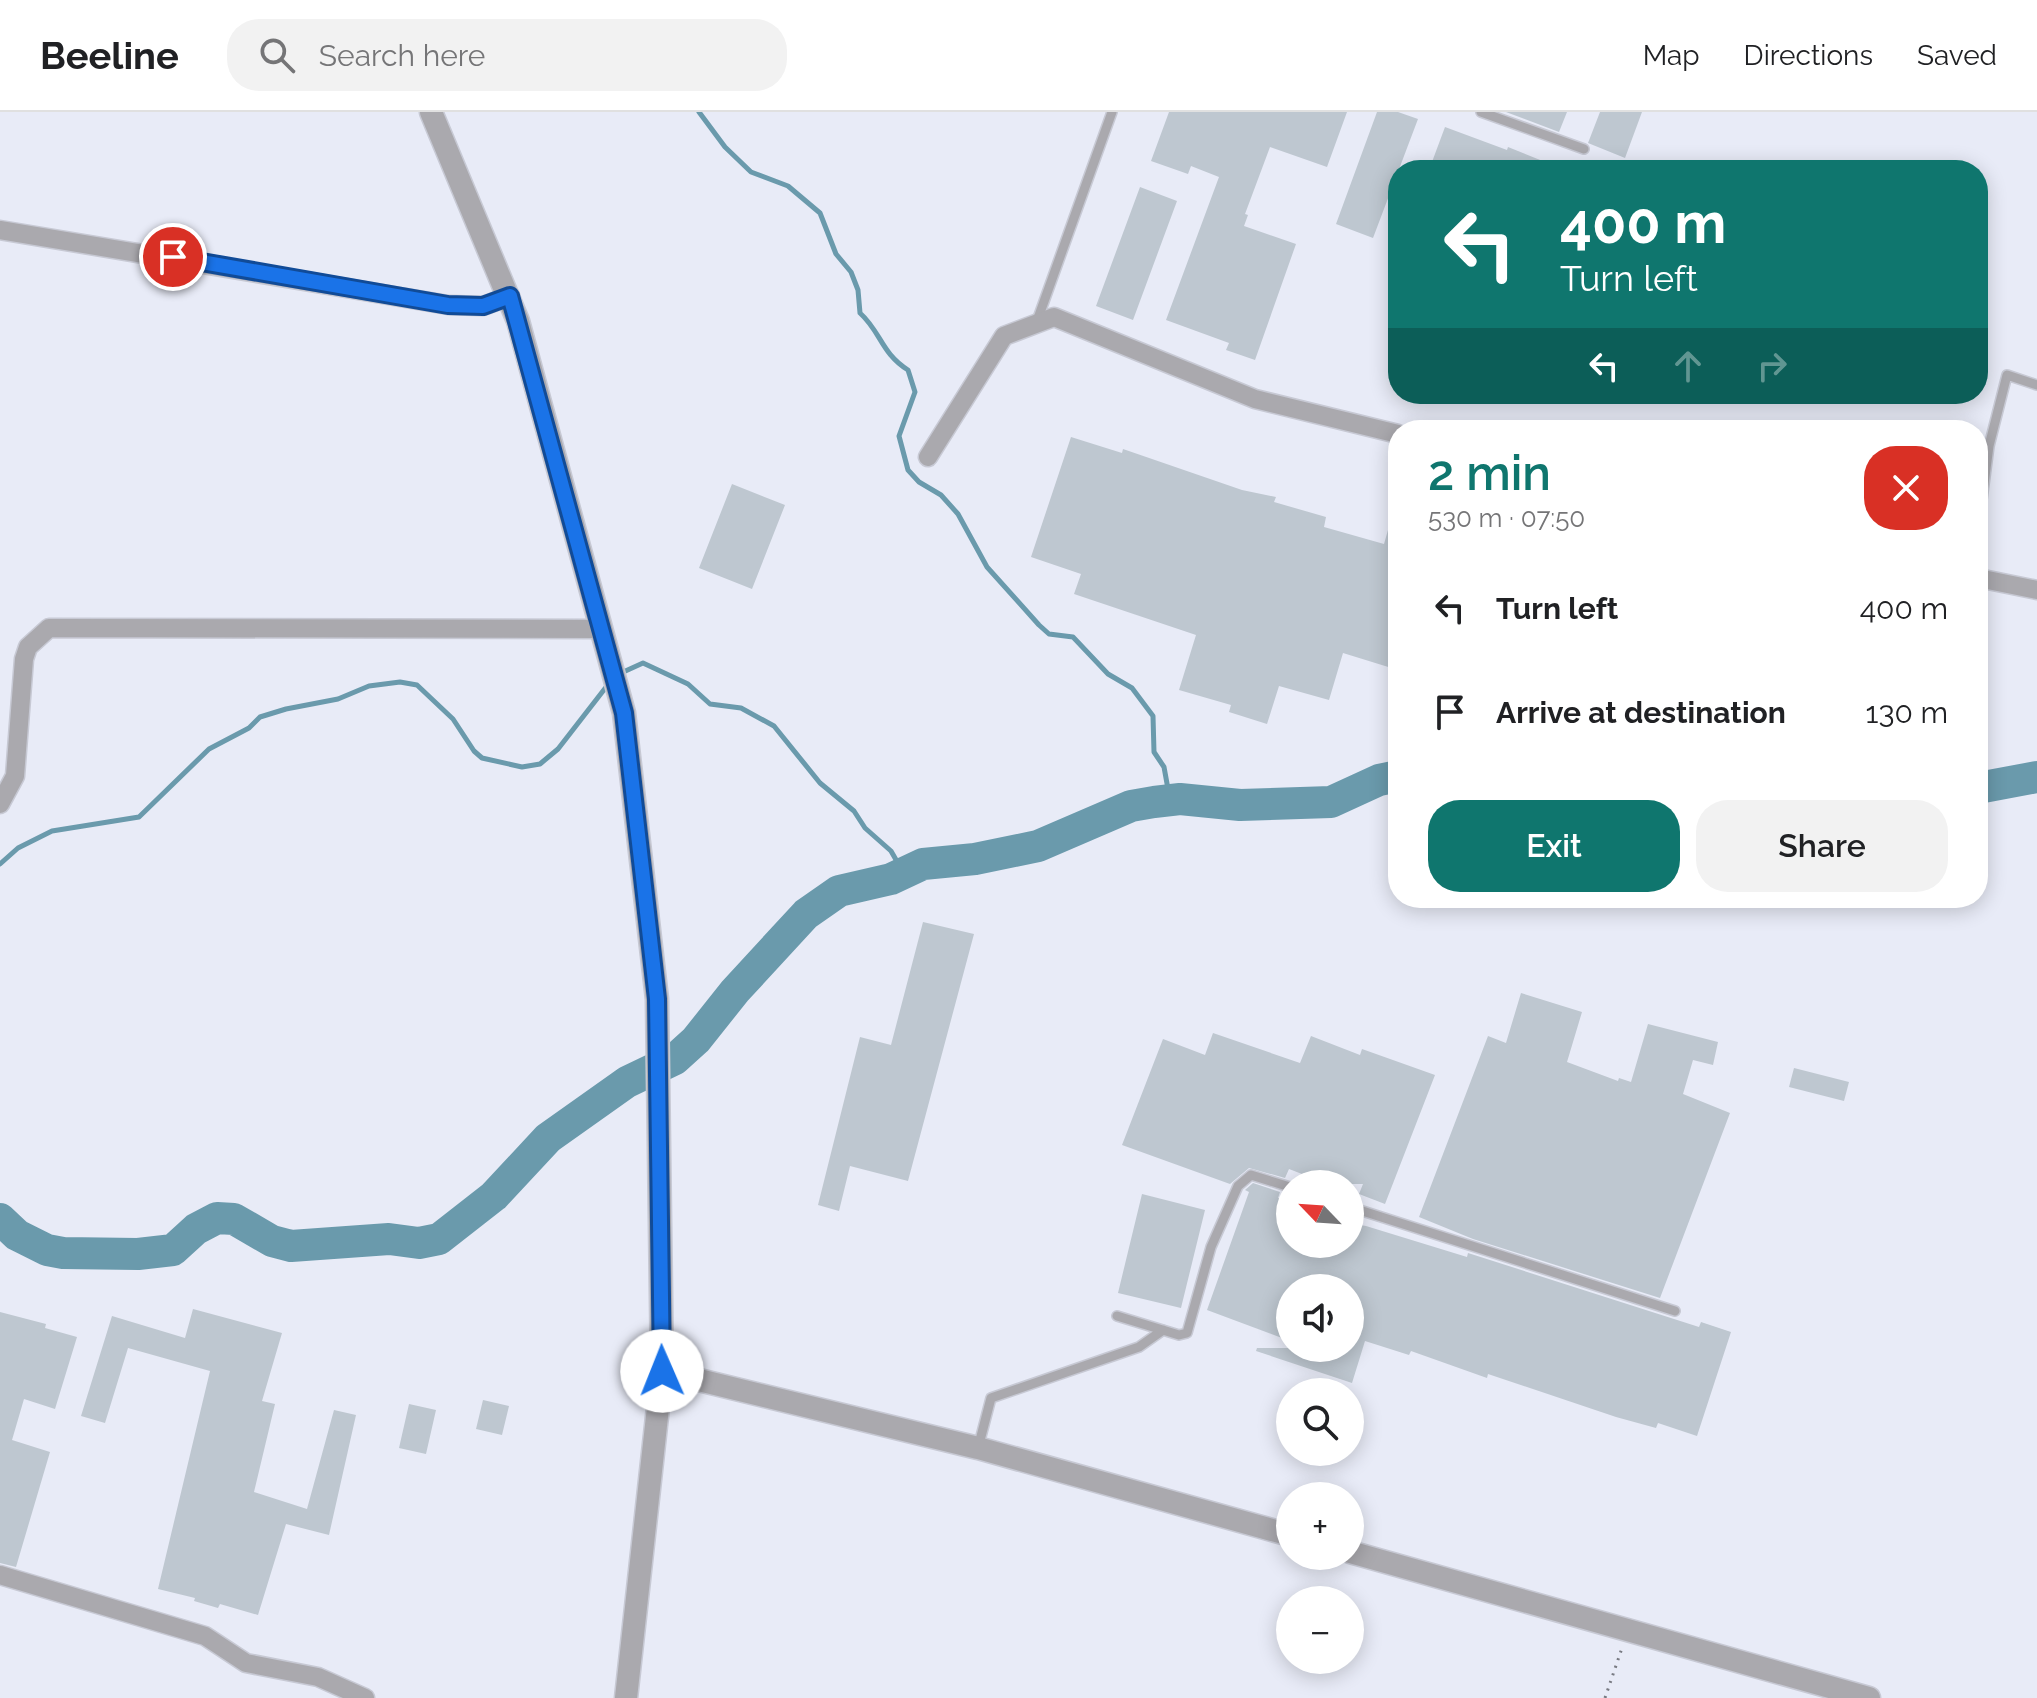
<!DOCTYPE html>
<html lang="en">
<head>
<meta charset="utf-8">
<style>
	body { margin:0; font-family:Raleway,sans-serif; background:#f2f2f2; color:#202124; height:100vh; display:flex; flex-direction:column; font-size:30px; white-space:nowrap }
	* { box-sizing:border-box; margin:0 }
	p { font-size:26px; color:#757577 }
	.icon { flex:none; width:44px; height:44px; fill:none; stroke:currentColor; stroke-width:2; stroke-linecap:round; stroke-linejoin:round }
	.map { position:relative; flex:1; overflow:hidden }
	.drawer { position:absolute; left:1388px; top:308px; width:600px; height:488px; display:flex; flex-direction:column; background:#fff; border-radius:32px; box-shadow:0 4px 20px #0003 }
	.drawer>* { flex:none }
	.hud { position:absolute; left:1388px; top:48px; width:600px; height:244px; border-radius:32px; box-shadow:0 4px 20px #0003; background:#0f766e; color:#fff; overflow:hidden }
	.needle { width:52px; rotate:295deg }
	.controls { position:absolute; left:1276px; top:1058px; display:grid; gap:16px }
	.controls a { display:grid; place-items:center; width:88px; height:88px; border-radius:50%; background:#fff; box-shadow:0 4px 20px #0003; font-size:40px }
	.pin { position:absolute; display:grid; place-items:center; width:68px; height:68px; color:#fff; margin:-34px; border:4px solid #fff; border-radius:50%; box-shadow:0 2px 8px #0007 }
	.me { position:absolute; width:88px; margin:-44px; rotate:359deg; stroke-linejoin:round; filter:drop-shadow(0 0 6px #0008) }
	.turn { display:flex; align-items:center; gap:28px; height:168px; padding:0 40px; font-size:36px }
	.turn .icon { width:104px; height:104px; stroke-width:2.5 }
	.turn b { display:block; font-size:56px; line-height:68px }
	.lanes { display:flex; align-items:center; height:76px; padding:0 40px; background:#0003; justify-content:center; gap:40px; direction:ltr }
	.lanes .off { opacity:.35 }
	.round { display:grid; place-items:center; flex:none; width:84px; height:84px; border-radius:32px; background:#f2f2f2 }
	.headline { display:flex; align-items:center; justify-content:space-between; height:136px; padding:0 40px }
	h1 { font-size:48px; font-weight:600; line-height:60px; color:#0f766e }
	.primary-button { display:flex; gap:16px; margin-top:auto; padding:16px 40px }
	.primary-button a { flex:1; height:92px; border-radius:32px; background:#0f766e; color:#fff; font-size:32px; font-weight:600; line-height:92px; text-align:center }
	.primary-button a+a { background:#f2f2f2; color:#202124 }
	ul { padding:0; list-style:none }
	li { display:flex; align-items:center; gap:24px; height:104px; padding:0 40px }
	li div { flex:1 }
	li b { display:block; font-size:30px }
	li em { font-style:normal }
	header { display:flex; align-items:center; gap:48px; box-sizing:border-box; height:112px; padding:0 40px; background:#fff; border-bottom:2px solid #e0e0e0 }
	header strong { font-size:38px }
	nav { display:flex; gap:44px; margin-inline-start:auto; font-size:28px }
	.search { width:560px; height:72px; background:#f2f2f2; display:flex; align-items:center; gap:20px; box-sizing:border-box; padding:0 28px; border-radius:32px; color:#757577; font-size:30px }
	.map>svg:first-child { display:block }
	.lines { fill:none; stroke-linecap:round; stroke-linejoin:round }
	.stream { stroke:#6a9aac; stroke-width:5 }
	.river { stroke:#6a9aac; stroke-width:32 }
	.building { fill:#bec7d0 }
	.service-casing { stroke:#c7c9d4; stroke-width:12 }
	.minor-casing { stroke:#c7c9d4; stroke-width:21 }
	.tertiary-casing { stroke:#c7c9d4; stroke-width:25 }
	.path { stroke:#787a82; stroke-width:3; stroke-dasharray:2 6; stroke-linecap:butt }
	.service { stroke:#aaa9ae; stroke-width:9 }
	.minor { stroke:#aaa9ae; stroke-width:18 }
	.tertiary { stroke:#aaa9ae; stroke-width:22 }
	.route-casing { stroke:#114b97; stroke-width:20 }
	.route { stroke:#1a73e8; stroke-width:14 }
</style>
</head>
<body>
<header>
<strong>Beeline</strong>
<div class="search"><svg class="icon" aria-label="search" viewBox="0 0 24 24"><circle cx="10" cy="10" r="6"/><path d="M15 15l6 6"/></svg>Search here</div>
<nav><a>Map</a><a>Directions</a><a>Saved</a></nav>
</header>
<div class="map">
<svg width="2037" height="1586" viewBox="0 0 2037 1586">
	<rect width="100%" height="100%" fill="#e8ebf7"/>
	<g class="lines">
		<path class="stream" d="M699,0l26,35 26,25 37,14 32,27 16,41 15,18 7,18 2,23c21,19 21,40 48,57l7,22 -16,44 9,34 11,12 22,13 17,19 29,53 52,58 10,9 24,3 35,37 24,14 21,28 1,36 10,15 6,33
			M621,561l22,-10 45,21 22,20 31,4 33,18 46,57 34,28 11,17 26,23 12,21
			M0,752l18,-16 34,-17 87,-14 70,-68 40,-21 11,-11 26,-8 52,-10 31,-13 31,-4 17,3 36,34 21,32 8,7 40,9 18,-3 18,-15 52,-67"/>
		<path class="river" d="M1978,676l59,-11
			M0,1107l17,16 30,15 16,3 75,1 35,-4 23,-21 21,-11 17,1 38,22 19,5 98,-7 30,4 20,-4 55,-43 54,-58 79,-56 48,-23 21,-19 39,-49 71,-77 33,-23 52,-12 32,-15 52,-5 63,-13 93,-40 23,-4 26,-3 60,6 91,-3 48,-22 19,-4"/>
	</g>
	<path class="building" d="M1169,0h178l-20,55 -57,-20 -25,67 3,1 -4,11 52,18 -41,116 -29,-10 3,-7 -63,-23 53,-143 -28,-11 -3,8 -37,-13z
		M1377,0h21l20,7 -45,119 -37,-14z
		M1506,0h61l-8,20z
		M1600,0h42l-17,46 -37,-15z
		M1445,15l62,23 1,-3 57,23h-136z
		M1140,75l37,14 -44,119 -37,-14z
		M1071,325l51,16 1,-4 119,41 34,7 -2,5 52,15 -2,10 60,17 10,-35h4v161l-55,-17 -14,47 -50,-14 -12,38 -38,-12 2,-7 -52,-15 17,-55 -122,-41 7,-20 -50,-17z
		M732,372l53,21 -33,84 -53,-21z
		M923,810l51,12 -66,247 -58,-15 -11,45 -21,-6 42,-168 31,8z
		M1521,881l61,19 -15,50 51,19 1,-3 12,4 17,-58 70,18 -5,23 -20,-5 -10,34 47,19 -70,185 -187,-59 -54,-22 69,-181 18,7z
		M1213,921l87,30 11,-27 49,19 2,-6 73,26 -50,129 -26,-10 4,-10h-35l-39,-15 -4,9 -36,-10 -19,16 -108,-39 41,-106 42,16z
		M1794,956l55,14 -5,19 -55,-14z
		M1253,1071l27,9 -2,6 12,4v42h60v-21l16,3 101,31 1,-4 231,74 2,-5 30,10 -34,104 -39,-13 -2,5 -40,-11 -128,-43 -1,4 -76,-27 -2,4 -44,-14 -13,42 -96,-32 1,-3h93v-60h-60v53l-83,-31 42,-118 -4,-2z
		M1142,1082l63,16 -24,98 -63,-15z
		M193,1197l89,24 -20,68 13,3 -21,88 53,17 27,-99 22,5 -27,120 -43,-11 -28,91 -38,-11 -2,4 -24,-7 1,-3 -37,-9 52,-218 -82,-23 -23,75 -24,-7 31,-100 73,22z
		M0,1200l46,12 -1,4 32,9 -22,72 -31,-10 -12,41 38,12 -34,115 -16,-4z
		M483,1288l26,6 -7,29 -26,-6z
		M409,1292l27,6 -10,44 -27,-6z"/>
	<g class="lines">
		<defs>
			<path id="service" d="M1481,0l103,37
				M1037,209l75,-209
				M1978,418l11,-84 18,-71 30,10
				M1350,1095l325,104
				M1117,1204l62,19 8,-2 24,-86 27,-61 13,-11 39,12
				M978,1336l13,-50 148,-51 24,-17"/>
			<path id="minor" d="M0,118l448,75 35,1 27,-10
				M928,345l76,-121 50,-19 201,82 143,35
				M1978,466l59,12
				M0,692l15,-28 9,-117 4,-12 21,-19 552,1
				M0,1463l205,61 41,27 72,14 47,21"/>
			<path id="tertiary" d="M431,0l87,209 106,392 33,286 5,372 -36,327
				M662,1259l316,77 312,87
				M1350,1440l519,146"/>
		</defs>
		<use href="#service" class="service-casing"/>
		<use href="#minor" class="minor-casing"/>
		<use href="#tertiary" class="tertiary-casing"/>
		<path class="path" d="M1605,1586l17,-50"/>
		<use href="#service" class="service"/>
		<use href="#minor" class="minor"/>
		<use href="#tertiary" class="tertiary"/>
	</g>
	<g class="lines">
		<defs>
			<path id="route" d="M173,145l275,48 35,1 27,-10 114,417 33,286 5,372"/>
		</defs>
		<use href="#route" class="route-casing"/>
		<use href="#route" class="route"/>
	</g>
</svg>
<div class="controls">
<a><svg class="needle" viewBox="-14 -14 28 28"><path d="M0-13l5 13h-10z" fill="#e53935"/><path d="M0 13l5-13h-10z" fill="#757577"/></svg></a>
<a><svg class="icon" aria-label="sound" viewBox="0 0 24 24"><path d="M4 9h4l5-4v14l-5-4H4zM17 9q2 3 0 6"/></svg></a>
<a><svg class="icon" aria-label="search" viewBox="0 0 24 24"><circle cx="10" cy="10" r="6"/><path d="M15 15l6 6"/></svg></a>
<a>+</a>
<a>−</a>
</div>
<div class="pin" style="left:173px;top:145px;background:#d93025"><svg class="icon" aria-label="arrive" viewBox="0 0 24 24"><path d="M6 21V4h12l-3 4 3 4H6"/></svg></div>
<svg class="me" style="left:662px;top:1259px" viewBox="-20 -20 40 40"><circle r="19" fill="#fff"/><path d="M0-13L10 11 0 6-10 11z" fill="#1a73e8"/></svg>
<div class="hud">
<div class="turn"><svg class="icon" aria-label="left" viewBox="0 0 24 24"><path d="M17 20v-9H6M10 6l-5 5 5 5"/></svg><div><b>400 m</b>Turn left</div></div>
<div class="lanes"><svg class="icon" aria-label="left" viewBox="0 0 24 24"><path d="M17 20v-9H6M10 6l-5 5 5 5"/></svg><svg class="icon off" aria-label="ahead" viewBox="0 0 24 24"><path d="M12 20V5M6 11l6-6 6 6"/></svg><svg class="icon off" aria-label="right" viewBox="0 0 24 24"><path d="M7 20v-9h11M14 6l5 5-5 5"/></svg></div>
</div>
<section class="drawer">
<div class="headline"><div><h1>2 min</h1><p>530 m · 07:50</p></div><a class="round" style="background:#d93025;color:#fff"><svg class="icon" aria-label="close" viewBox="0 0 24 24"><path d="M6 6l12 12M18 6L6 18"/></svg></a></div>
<ul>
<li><svg class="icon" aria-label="left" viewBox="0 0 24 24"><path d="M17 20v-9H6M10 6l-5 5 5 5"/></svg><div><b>Turn left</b></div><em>400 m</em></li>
<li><svg class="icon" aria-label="arrive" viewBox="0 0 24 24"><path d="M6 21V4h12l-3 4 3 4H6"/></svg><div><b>Arrive at destination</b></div><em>130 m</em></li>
</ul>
<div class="primary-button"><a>Exit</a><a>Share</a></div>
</section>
</div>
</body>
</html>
